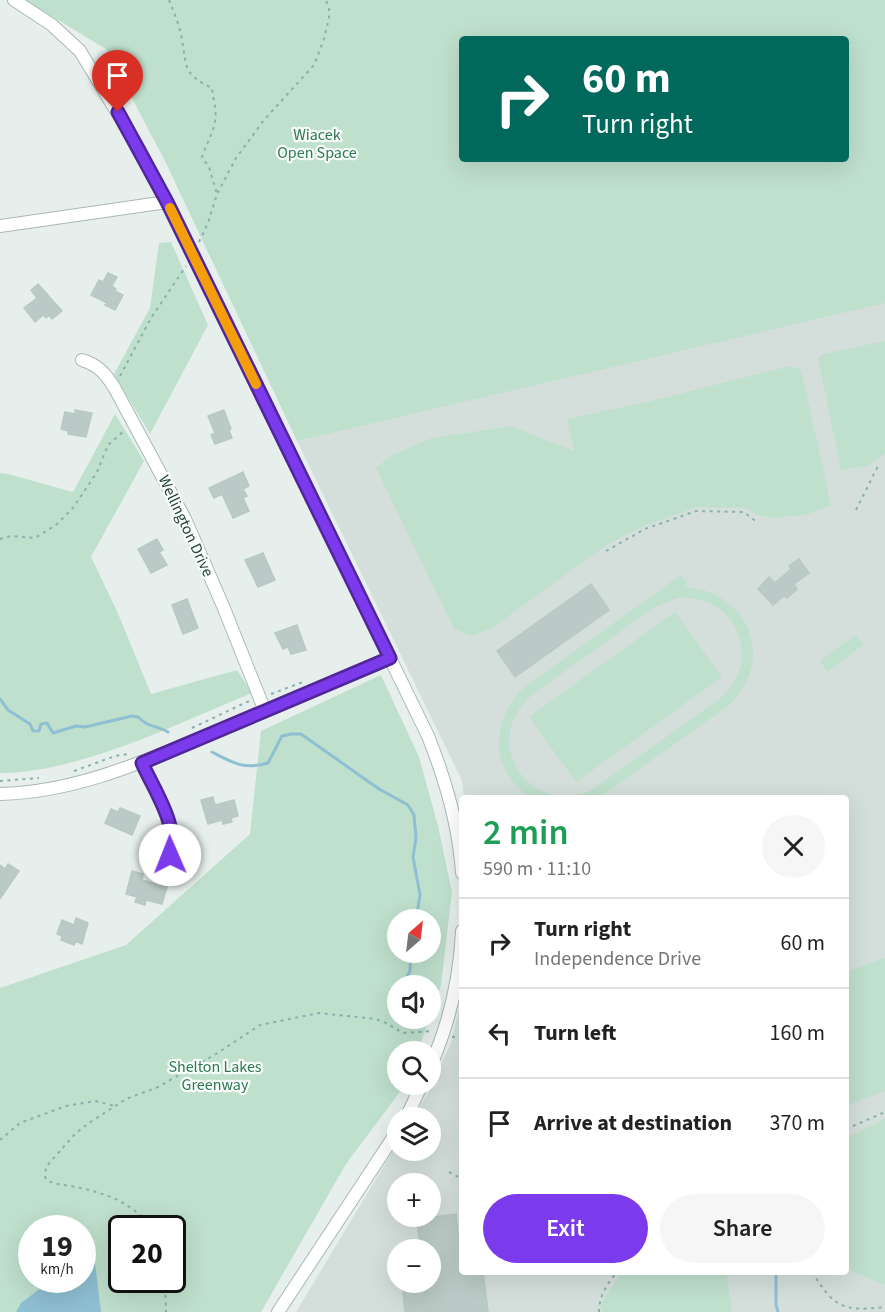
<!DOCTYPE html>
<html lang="en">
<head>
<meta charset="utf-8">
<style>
	body { margin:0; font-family:"Source Sans 3",sans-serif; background:#f6f6f6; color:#222; height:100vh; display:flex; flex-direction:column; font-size:22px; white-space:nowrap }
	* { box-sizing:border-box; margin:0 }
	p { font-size:20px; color:#767676 }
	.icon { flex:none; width:33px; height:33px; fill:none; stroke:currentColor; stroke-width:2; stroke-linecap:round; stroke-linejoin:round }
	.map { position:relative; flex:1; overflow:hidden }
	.side { position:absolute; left:459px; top:795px; width:390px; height:480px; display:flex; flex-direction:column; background:#fff; border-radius:6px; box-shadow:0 6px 24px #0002 }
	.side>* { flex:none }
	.guide { position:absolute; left:459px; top:36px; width:390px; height:126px; border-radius:6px; box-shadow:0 6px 24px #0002; background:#00695c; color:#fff; overflow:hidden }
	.needle { width:39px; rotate:28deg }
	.tools { position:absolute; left:387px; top:909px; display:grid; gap:12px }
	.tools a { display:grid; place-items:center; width:54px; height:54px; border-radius:50%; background:#fff; box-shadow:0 6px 24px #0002; font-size:30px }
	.speed { position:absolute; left:18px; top:1215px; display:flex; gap:12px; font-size:30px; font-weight:700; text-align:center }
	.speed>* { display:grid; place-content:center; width:78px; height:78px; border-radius:50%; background:#fff; box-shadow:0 6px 24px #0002; line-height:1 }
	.speed small { font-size:15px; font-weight:400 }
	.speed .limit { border:3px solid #111; border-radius:9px; background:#fff; color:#111 }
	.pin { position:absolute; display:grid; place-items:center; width:51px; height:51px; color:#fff; margin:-62px -26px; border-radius:50% 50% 50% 0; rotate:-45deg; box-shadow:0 0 6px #0007 }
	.pin .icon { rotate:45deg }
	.me { position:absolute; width:66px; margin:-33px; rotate:359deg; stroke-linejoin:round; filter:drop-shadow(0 0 4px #0008) }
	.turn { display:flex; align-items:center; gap:21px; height:126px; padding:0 24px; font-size:27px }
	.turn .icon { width:78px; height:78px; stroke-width:2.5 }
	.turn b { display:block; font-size:42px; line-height:51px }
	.round { display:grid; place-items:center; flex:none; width:63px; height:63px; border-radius:32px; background:#f6f6f6 }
	.head { display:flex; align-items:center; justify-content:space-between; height:102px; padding:0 24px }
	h1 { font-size:36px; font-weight:600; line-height:45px; color:#1e9e55 }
	.action { display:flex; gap:12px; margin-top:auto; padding:12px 24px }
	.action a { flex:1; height:69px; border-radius:36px; background:#7c3aed; color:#fff; font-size:24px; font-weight:600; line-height:69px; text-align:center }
	.action a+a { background:#f6f6f6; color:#222 }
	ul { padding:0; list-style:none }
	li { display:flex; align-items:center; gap:18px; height:90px; padding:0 24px; border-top:2px solid #e0e0e0 }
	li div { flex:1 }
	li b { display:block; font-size:22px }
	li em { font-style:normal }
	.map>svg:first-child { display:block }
	.built { fill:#d4dfdb; fill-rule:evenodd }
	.green { fill:#bfe0cd; fill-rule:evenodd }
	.water { fill:#8fbfd3 }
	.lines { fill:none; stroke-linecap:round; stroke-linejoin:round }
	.stream { stroke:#8fbfd3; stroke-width:3 }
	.building { fill:#bbcac6; stroke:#b8c9c4; stroke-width:1.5 }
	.service-casing { stroke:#a8b8b4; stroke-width:8 }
	.minor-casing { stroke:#a8b8b4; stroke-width:14 }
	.path { stroke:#86b2ab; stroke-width:2; stroke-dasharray:3 4.5; stroke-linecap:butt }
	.service { stroke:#fff; stroke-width:6 }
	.minor { stroke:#fff; stroke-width:12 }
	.route-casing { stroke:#51269a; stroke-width:15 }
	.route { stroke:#7c3aed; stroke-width:10 }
	.slow { stroke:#f59e0b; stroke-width:10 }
	.labels { text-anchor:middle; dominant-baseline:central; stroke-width:4.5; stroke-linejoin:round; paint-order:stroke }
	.park-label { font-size:16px; fill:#2e7956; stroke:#f7fbf9 }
	.street-label { font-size:16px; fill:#24423e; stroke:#f7fbf9 }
</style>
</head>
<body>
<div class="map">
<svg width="885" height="1312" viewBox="0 0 885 1312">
	<rect width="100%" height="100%" fill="#e6efec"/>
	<path class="built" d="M885,300v1012h-589l101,-168 1,6h32v-32l-16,-1 16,-27 21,-48 11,-44v274h384v-474h-382l-2,-17 -165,-340 312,-81zM398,1184h32v32h-32zM398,1250h32v32h-32z"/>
	<path class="green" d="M25,0h860v303l-588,138 -132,-280 -59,-112zM462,39h384v120h-384z
		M171,242l37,83 -58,109 -36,-60 36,-66 9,-65z
		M885,341v113l-17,12 -27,4 -23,-112 5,-4z
		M790,366l10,3 4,13 27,123 -26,10 -34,3 -14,-3 -11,-7 -49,-1 -54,19 -38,20 -113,82 -20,8 -18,-7 -78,-161 16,-13 37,-16 81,-13 64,25 -7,-32 84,-18z
		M115,414l29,47 -53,96 26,54 34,83 86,-24 15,23c-74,30 -172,80 -252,80v-300l8,1 65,18z
		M681,575l6,8 -3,4c68,3 94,79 40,122l-125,89h-67c-44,-25 -42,-81 -6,-112zM677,598c61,-5 88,63 41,102l-128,91c-64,24 -110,-50 -58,-96l121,-87z
		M675,612l47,65 -146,105 -47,-65z
		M855,635l8,10 -36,27 -7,-11z
		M381,675l38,82 19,69 14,66 -11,93 -10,30 -1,-29h-32v32l31,1 -11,32 -20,1v32l7,1 -59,79 -85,148h-261v-324l126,-43 124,-111 11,-103zM398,920h32v32h-32zM32,1228h50v52h-50zM122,1228h50v52h-50z
		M885,958v133l-39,15v-134z
		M885,1119v166l-34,-14 -5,-4v-129z
		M622,1272h104l6,40h-130l-1,-9z"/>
	<path class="water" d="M94,1255l7,57h-85l5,-9 31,-23h30l1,-19z"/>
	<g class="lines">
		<path class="stream" d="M0,699l8,11 22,14 3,7h6l2,-7 6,-1 6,10 23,-7 9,1 47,-11 6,1c11,11 18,8 30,15
			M212,752c21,11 32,18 56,11l14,-27 9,-2h10l78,55 29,16 6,10 2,23 -3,19 7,38 -4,25
			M402,986l8,-15 1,-19
			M772,1272l4,2v31l2,7"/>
	</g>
	<path class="building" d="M108,273l9,4 -5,9 4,3 -1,2 8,4 -8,15 -10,-5 2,-2 -16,-8 8,-15 4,2z
		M38,284l24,27 -10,8 -3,-4 -3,3 -3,-3 -8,7 -11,-14 13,-10 -6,-8z
		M75,410l17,3 -6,24 -18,-3v-3l-7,-2 4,-17 10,2z
		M224,410l7,19 -2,1 3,8 -17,6 -4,-9 4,-2 -7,-17z
		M243,472l6,14 -6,3 4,7 -4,2 6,13 -16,7 -11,-24 -8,4 -5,-10z
		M157,539l6,11 -4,2 8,13 -16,8 -13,-24z
		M263,553l12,27 -17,7 -13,-27z
		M799,559l10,14 -15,11 3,5 -10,9 -2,-3 -12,10 -15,-16 11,-12 6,6 16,-14 -2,-3z
		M591,584l18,26 -94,67 -18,-26z
		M187,599l11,29 -15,6 -11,-29z
		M297,625l9,25 -15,4 -3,-7 -5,2 -8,-16z
		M213,797l2,8 19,-5 4,16 -7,2 1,4 -9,2 -1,-4 -14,4 -7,-24z
		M120,808l20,8 -8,19 -27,-12 6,-14 7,3z
		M8,864l11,7 -19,28v-34l5,4z
		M132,871l11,3 -1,6 25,7 -5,17 -16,-4 -1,5 -10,-3 2,-5 -11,-3z
		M76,918l12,5 -6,21 -6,-3 -2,4 -13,-5 1,-4 -5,-2 5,-14 12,5z
		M456,1214l6,58h21l5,40h-83l-3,-30h28v-32h-10l-3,-31z"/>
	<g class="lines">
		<defs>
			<path id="service" d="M142,763c9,21 33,60 31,82 -1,8 -5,11 -10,16"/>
			<path id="minor" d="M14,0l38,25 28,26 58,96 29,55 261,534c18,45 31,89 34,137
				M0,226l167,-24
				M82,360c16,5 23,13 32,27l71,132 38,87 42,105
				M0,794c78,-2 147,-34 218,-63 57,-24 115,-48 172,-73
				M430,1067c19,-43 30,-90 32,-136
				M406,1118l16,-34
				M278,1312l120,-182"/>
		</defs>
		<use href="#service" class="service-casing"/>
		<use href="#minor" class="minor-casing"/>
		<path class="path" d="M169,0c5,13 11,26 13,40 5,28 1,34 30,48 1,10 5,23 3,33 -2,13 -9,23 -13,36l7,10 8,27
			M199,242l9,-19 9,-29 19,-36 28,-38 50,-55 10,-26 5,-21v-9l-3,-9
			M120,376l31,-58 35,-52
			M856,510l23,-46
			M0,539l11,-3 24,2 21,-13 17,-17 24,-36 11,-27 17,-15
			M606,551l39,-22 51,-18 48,1 14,11
			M271,694l32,-12
			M192,728l57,-27
			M74,771l41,-15 13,-2
			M0,781l39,-3
			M452,1037l10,-1
			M846,1129l39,-17
			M0,1140l20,-17 46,-17 29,-5 20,5
			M449,1172l13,7
			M152,1228c-21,-26 -44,-34 -76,-41 -10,-2 -19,-2 -28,-6l-3,-4 1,-10 5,-6 25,-28 13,-10 37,-24 32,-12 58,-33 44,-29 59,-12 57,6 10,4 17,10 30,-2
			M812,1272c22,35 30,40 73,35
			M165,1280l1,32
			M599,1312c0,-16 8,-28 18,-40"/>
		<use href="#service" class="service"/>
		<use href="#minor" class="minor"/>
	</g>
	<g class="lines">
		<defs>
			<path id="route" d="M118,112l49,90 223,456 -248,105c12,27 37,62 28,92"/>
		</defs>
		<use href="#route" class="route-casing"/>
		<use href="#route" class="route"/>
		<path class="slow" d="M170,208l86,176"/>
	</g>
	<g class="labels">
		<g class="park-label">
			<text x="317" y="135">Wiacek<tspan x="317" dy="18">Open Space</tspan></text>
			<text x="215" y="1067">Shelton Lakes<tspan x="215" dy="18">Greenway</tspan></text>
		</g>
		<g class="street-label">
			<text transform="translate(186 526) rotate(65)">Wellington Drive</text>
		</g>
	</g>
</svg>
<div class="tools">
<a><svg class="needle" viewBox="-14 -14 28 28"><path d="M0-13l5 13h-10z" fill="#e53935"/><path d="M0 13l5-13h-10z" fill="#767676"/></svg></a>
<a><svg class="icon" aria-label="sound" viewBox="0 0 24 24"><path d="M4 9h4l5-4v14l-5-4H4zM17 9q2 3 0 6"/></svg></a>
<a><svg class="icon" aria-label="search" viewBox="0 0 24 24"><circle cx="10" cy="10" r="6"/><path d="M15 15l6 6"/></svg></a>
<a><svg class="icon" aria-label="layers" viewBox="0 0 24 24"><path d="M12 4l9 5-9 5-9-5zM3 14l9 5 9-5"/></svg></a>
<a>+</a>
<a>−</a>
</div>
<div class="speed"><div>19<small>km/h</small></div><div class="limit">20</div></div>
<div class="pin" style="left:118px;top:112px;background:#d93025"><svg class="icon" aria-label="arrive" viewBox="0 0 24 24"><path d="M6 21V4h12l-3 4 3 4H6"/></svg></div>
<svg class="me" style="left:170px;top:855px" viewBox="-20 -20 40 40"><circle r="19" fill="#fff"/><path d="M0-13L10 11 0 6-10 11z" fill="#7c3aed"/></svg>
<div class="guide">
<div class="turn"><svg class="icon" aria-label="right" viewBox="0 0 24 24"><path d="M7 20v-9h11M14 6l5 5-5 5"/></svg><div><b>60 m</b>Turn right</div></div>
</div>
<section class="side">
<div class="head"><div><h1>2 min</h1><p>590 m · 11:10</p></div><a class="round"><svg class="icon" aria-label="close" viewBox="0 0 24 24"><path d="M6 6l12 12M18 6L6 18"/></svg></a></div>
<ul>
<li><svg class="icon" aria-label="right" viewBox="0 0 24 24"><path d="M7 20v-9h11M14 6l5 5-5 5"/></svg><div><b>Turn right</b><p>Independence Drive</p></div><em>60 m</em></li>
<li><svg class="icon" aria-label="left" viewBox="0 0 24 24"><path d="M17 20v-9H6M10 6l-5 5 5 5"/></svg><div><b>Turn left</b></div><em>160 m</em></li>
<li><svg class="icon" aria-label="arrive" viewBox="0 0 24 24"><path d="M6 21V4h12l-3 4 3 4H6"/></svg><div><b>Arrive at destination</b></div><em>370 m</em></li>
</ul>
<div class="action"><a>Exit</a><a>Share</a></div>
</section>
</div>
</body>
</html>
